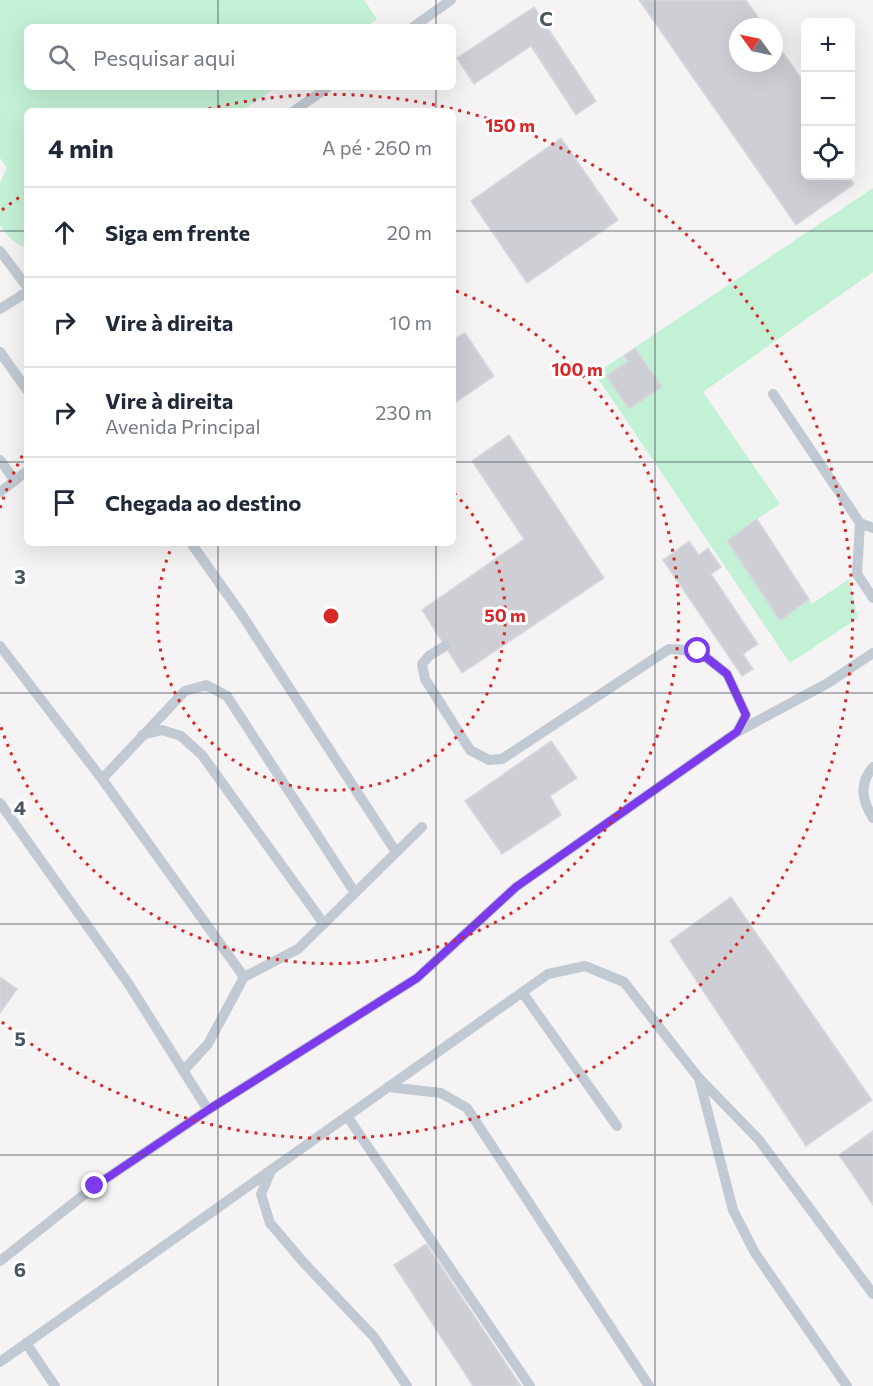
<!DOCTYPE html>
<html lang="pt">
<meta charset="utf-8">
<style>
:root{--surface:#fff;--page:#f2f2f3;--text:#1f2937;--muted:#747a83;--line:#e0e1e3}
body{margin:0;font-family:Commissioner,sans-serif;background:var(--page);color:var(--text)}
.controls{position:absolute;right:18px;top:18px;display:grid;overflow:hidden;border-radius:9px;box-shadow:0 6px 24px #0002}
.controls button{width:54px;height:54px;display:grid;place-items:center;padding:0;border:0;border-bottom:2px solid var(--line);background:var(--surface);color:var(--text);font:30px sans-serif}
.compass{position:absolute;left:729px;top:18px;width:54px;height:54px;border-radius:50%;background:var(--surface);box-shadow:0 6px 24px #0002;rotate:303deg}
.stop{position:absolute;width:18px;height:18px;margin:-14px;border:4px solid #7c3aed;border-radius:50%;background:#fff}
.stop.end{background:#7c3aed;border-color:#fff;box-shadow:0 2px 6px #0008}
.list{margin:0;padding:0;list-style:none}
h2{display:flex;justify-content:space-between;align-items:center;height:78px;margin:0;padding:0 24px;font-size:26px}
h2 small{font-size:20px;font-weight:400;color:var(--muted)}
.list li{display:grid;grid-template-columns:39px 1fr auto;gap:18px;align-items:center;box-sizing:border-box;height:90px;padding:0 24px;border-top:2px solid var(--line)}
.list b{display:block;font-size:22px;white-space:nowrap}
.list p{margin:0;font-size:20px;white-space:nowrap;color:var(--muted)}
.list em{font-size:20px;font-style:normal;color:var(--muted)}
.icon{flex:none;width:33px;height:33px;fill:none;stroke:currentColor;stroke-width:2;stroke-linecap:round;stroke-linejoin:round}
.map{position:relative;flex:none;width:873px;height:1386px;overflow:hidden}
.search{position:absolute;background:var(--surface);box-shadow:0 6px 24px #0002;left:24px;top:24px;width:432px;height:66px;display:flex;align-items:center;gap:15px;box-sizing:border-box;padding:0 21px;border-radius:9px;color:var(--muted);font-size:22px}
.panel{position:absolute;background:var(--surface);box-shadow:0 6px 24px #0002;left:24px;top:108px;width:432px;height:438px;border-radius:9px}
.map>svg:first-child{display:block}
.green{fill:#c3f1d5}
.building{fill:#cdcfd5;stroke:#d7d9de;stroke-width:1.5}
.lines{fill:none;stroke-linecap:round;stroke-linejoin:round}
.service{stroke:#c1cad2;stroke-width:10}
.route{stroke:#7c3aed;stroke-width:8}
.grid{fill:none;stroke:#4a5661;stroke-width:1.5;stroke-opacity:0.55}
.ring{fill:none;stroke:#d62828;stroke-width:3;stroke-dasharray:3 6}
.grid-label{font-size:20px;text-anchor:middle;font-weight:bold;fill:#4a5661;stroke:#fff;stroke-width:6;stroke-linejoin:round;paint-order:stroke}
.centre{fill:#d62828;stroke:#fff;stroke-width:3}
.ring-label{font-size:18px;text-anchor:middle;font-weight:bold;fill:#d62828;stroke:#fff;stroke-width:6;stroke-linejoin:round;paint-order:stroke}
</style>
<div class="map">
<svg width="873" height="1386" viewBox="0 0 873 1386">
<rect width="100%" height="100%" fill="#f5f3f3"/>
<path class="green" d="M0,0H364L377,19L366,27H27V87H277L241,111H27V249L12,240L0,226V183L7,168L0,158Z
M873,188V272L703,392L780,504L757,519L812,604L849,579L858,618L790,663L595,374Z"/>
<path class="building" d="M639,0H746L765,27H738V63H774V40L806,85V176H848L854,184L796,225Z
M534,7L596,101L576,115L531,46L474,84L457,58Z
M561,138L618,220L527,283L471,201Z
M465,333L494,376L453,404V340Z
M635,348L662,387L629,409L606,376L628,361L624,356Z
M509,435L604,578L462,673L422,610L524,539L472,461Z
M757,519L809,599L780,621L727,541Z
M689,541L699,555L708,548L721,567L711,574L758,644L743,654L753,669L742,676L663,560Z
M551,741L577,778L550,796L561,815L502,854L465,801Z
M731,897L872,1100L806,1146L670,941Z
M0,977L17,989L0,1013Z
M873,1131V1205L839,1155Z
M426,1244L521,1386H473L394,1265Z"/>
<g class="lines">
<path class="service" d="M413,27L451,0
M294,111L328,87
M0,251L27,287
M0,309L27,292
M0,352L27,390
M773,394L860,523L873,528
M0,460L15,481
M0,492L27,471
M860,523L857,574L873,598
M191,543L242,615L396,852
M0,646L102,779L244,977L208,1044L183,1071
M445,646L429,656L422,664L425,679L470,750L489,760L502,759L669,649L698,651L727,674L746,715L737,732
M142,735L162,730L181,736L202,755L324,924
M873,767C859,783 862,801 873,818
M102,779L185,691L206,685L227,696L355,893
M0,803L128,983L208,1110
M244,977L298,949L422,827
M522,992L617,1126
M699,1078L733,1210L755,1253L847,1386
M388,1087L441,1093L467,1108L649,1386
M347,1116L530,1386
M272,1169L261,1194L270,1223L304,1263L374,1337L407,1386
M0,1261L95,1186L208,1110L417,978L516,887L737,732L828,683L873,653
M26,1343L55,1386
M0,1362L548,974L585,966L624,982L698,1077L759,1140L873,1294"/>
</g>
<g class="lines">
<path class="route" d="M95,1186L208,1110L417,978L516,887L737,732L746,715L727,674L698,651"/>
</g>
<path class="grid" d="M218,0V27M436,0V27M655,0V1386M218,87V111M436,87V111M0,231H27M453,231H873M0,462H27M453,462H873M218,543V1386M436,543V1386M0,693H873M0,924H873M0,1155H873"/>
<g class="ring">
<path d="M454 493A174 174 0 1 1 173 544"/>
<path d="M0 508A348 348 0 0 1 27 447M456 291A348 348 0 1 1 0 724"/>
<path d="M2 210A522 522 0 0 1 24 194M200 111A522 522 0 1 1 2 1022"/>
</g>
<g class="grid-label">
<text x="546" y="26">C</text>
<text x="20" y="584">3</text>
<text x="20" y="815">4</text>
<text x="20" y="1046">5</text>
<text x="20" y="1277">6</text>
</g>
<circle cx="331" cy="616" r="9" class="centre"/>
<g class="ring-label">
<text x="510" y="132">150 m</text>
<text x="577" y="376">100 m</text>
<text x="505" y="622">50 m</text>
</g>
</svg>
<div class="controls">
<button>+</button>
<button>−</button>
<button><svg class="icon" aria-label="locate" viewBox="0 0 24 24"><circle cx="12" cy="12" r="6"/><path d="M12 2v4M12 18v4M2 12h4M18 12h4"/></svg></button>
</div>
<svg class="compass" viewBox="-18 -18 36 36"><path d="M0-13l5 13h-10z" fill="#e53935"/><path d="M0 13l5-13h-10z" fill="#747a83"/></svg>
<div class="stop" style="left:698px;top:651px"></div>
<div class="stop end" style="left:95px;top:1186px"></div>
<div class="search"><svg class="icon" aria-label="search" viewBox="0 0 24 24"><circle cx="10" cy="10" r="6"/><path d="M15 15l6 6"/></svg>Pesquisar aqui</div>
<section class="panel">
<h2>4 min<small>A pé · 260 m</small></h2>
<ul class="list">
<li><svg class="icon" aria-label="ahead" viewBox="0 0 24 24"><path d="M12 20V5M6 11l6-6 6 6"/></svg><div><b>Siga em frente</b></div><em>20 m</em></li>
<li><svg class="icon" aria-label="right" viewBox="0 0 24 24"><path d="M7 20v-9h11M14 6l5 5-5 5"/></svg><div><b>Vire à direita</b></div><em>10 m</em></li>
<li><svg class="icon" aria-label="right" viewBox="0 0 24 24"><path d="M7 20v-9h11M14 6l5 5-5 5"/></svg><div><b>Vire à direita</b><p>Avenida Principal</p></div><em>230 m</em></li>
<li><svg class="icon" aria-label="arrive" viewBox="0 0 24 24"><path d="M6 21V4h12l-3 4 3 4H6"/></svg><div><b>Chegada ao destino</b></div></li>
</ul>
</section>
</div>
